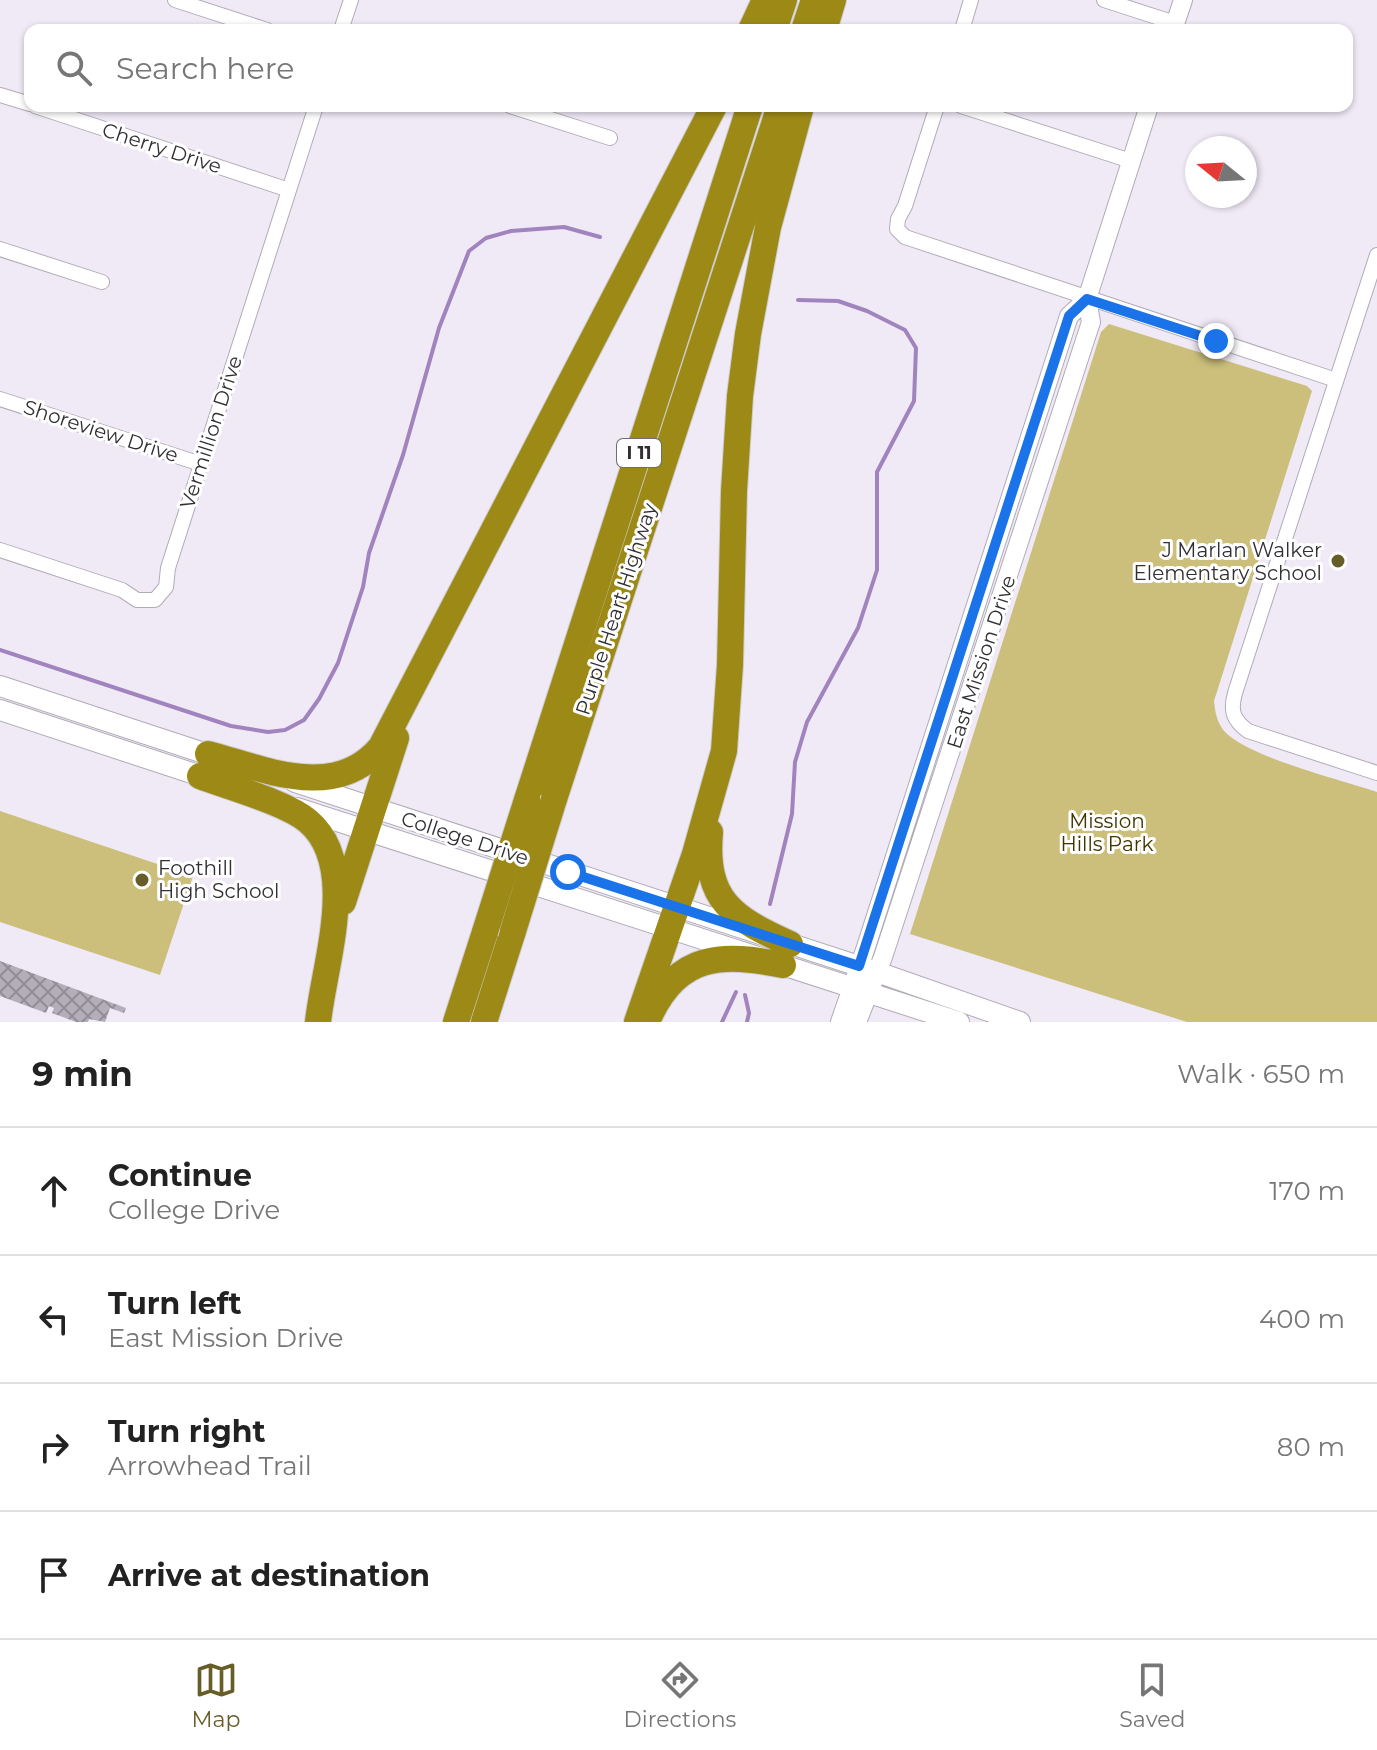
<!DOCTYPE html>
<meta charset="utf-8">
<style>
:root{--surface:#fff;--page:#f6f6f6;--text:#222;--muted:#767676;--line:#e0e0e0;--accent:#675d29}
body{margin:0;font-family:Montserrat,sans-serif;background:var(--page);color:var(--text)}
.compass{position:absolute;left:1185px;top:136px;width:72px;height:72px;border-radius:50%;background:var(--surface);box-shadow:0 2px 6px #0004;rotate:288deg}
.stop{position:absolute;width:24px;height:24px;margin:-18px;border:6px solid #1a73e8;border-radius:50%;background:#fff}
.stop.end{background:#1a73e8;border-color:#fff;box-shadow:0 2px 8px #0008}
.list{margin:0;padding:0;list-style:none}
h2{display:flex;justify-content:space-between;align-items:center;height:104px;margin:0;padding:0 32px;font-size:34px}
h2 small{font-size:26px;font-weight:400;color:var(--muted)}
.list li{display:grid;grid-template-columns:52px 1fr auto;gap:24px;align-items:center;box-sizing:border-box;height:128px;padding:0 32px;border-top:2px solid var(--line)}
.list b{display:block;font-size:30px;white-space:nowrap}
.list p{margin:0;font-size:26px;white-space:nowrap;color:var(--muted)}
.list em{font-size:26px;font-style:normal;color:var(--muted)}
.icon{flex:none;width:44px;height:44px;fill:none;stroke:currentColor;stroke-width:2;stroke-linecap:round;stroke-linejoin:round}
.map{position:relative;flex:none;width:1377px;height:1022px;overflow:hidden}
.search{position:absolute;background:var(--surface);box-shadow:0 2px 6px #0004;left:24px;right:24px;top:24px;height:88px;display:flex;align-items:center;gap:20px;box-sizing:border-box;padding:0 28px;border-radius:16px;color:var(--muted);font-size:30px}
.sheet{height:616px;background:var(--surface)}
nav{display:flex;justify-content:space-around;align-items:center;box-sizing:border-box;height:112px;border-top:2px solid var(--line);background:var(--surface);font-size:22px;color:var(--muted)}
nav a{display:grid;justify-items:center;gap:4px}
nav .on{color:var(--accent)}
.map>svg:first-child{display:block}
.green{fill:#cbbf7b}
.lines{fill:none;stroke-linecap:round;stroke-linejoin:round}
.stream{stroke:#a184be;stroke-width:4}
.building{fill:url(#building-cross-hatch)}
.minor-casing{stroke:#b1abb7;stroke-width:16}
.tertiary-casing{stroke:#b1abb7;stroke-width:20}
.secondary-casing{stroke:#b1abb7;stroke-width:22}
.motorway-casing{stroke:#cecdce;stroke-width:28}
.minor{stroke:#fff;stroke-width:14}
.tertiary{stroke:#fff;stroke-width:18}
.secondary{stroke:#fff;stroke-width:20}
.motorway{stroke:#9d8a16;stroke-width:26}
.motorway-bridge-casing{stroke:#cecdce;stroke-width:28;stroke-linecap:butt}
.motorway-bridge{stroke:#9d8a16;stroke-width:26}
.route{stroke:#1a73e8;stroke-width:10}
.poi-dot{fill:#675d29;stroke:#fff;stroke-width:3}
.labels{text-anchor:middle;stroke-width:6;stroke-linejoin:round;paint-order:stroke}
.shield{fill:#fff;stroke:#6f6d71;stroke-width:2}
.shield-label{font-size:18px;font-weight:bold;fill:#312f34}
.street-label{font-size:20px;fill:#312f34;stroke:#fff}
.poi-label{font-size:20px;fill:#312f34;stroke:#fff;text-anchor:end}
.park-label{font-size:20px;fill:#403600;stroke:#fff}
</style>
<div class="map">
<svg width="1377" height="1022" viewBox="0 0 1377 1022">
<defs>
<pattern id="building-cross-hatch" width="8" height="8" patternUnits="userSpaceOnUse" patternTransform="scale(2)"><rect width="8" height="8" fill="#b3aeba"/><path d="M0 0l8 8M0 8l8-8" fill="none" stroke="#928e98"/></pattern>
</defs>
<rect width="100%" height="100%" fill="#f0eaf7"/>
<path class="green" d="M1109,324L1307,386L1312,391L1214,701C1215,712 1217,722 1224,731C1250,758 1339,779 1377,792V1022H1187L910,934L1101,332Z
M0,811L193,876L160,975L0,922Z"/>
<g class="lines">
<path class="stream" d="M0,650L231,726L268,732L285,730L304,720L319,699L338,663L363,587L369,553L403,455L439,328L469,251L486,238L511,231L564,227L600,237
M770,904L792,814L795,762L807,722L858,628L877,570V472L914,401L916,348L905,330L867,311L838,301L798,300
M745,995L749,1013L747,1022
M722,1022L736,992"/>
</g>
<path class="building" d="M0,961L126,1008L124,1013L110,1008L105,1022L89,1019L88,1022H76L52,1013L54,1008L49,1006L46,1013L0,996Z"/>
<g class="lines">
<g class="minor-casing">
<path id="minor" d="M175,0L267,30
M1104,0L1175,23
M341,30L351,0
M962,30L971,0
M0,95L30,104
M35,106L289,190
M510,106L610,138
M937,106L905,206L898,219L897,229L905,237L1336,380
M961,106L1131,161
M0,249L102,282
M1377,255L1235,693C1230,711 1233,720 1248,731L1377,773
M0,399L201,464
M0,550L122,590L137,600H155L166,587L168,568L316,106"/>
</g>
<g class="tertiary-casing">
<path id="tertiary" d="M1173,30L1183,0
M840,1022L865,950L1069,316L1087,299
M857,1022L883,957L1091,322L1087,299L1149,106"/>
</g>
<g class="secondary-casing">
<path id="secondary" d="M0,686L219,758
M0,710L213,780
M295,782L877,972L1020,1022
M297,808L959,1022"/>
</g>
<g class="motorway-casing">
<path id="motorway" d="M751,30L765,0
M774,30L784,0
M804,30L814,0
M824,30L833,0
M208,754C265,769 335,802 381,747L714,106
M200,776C229,787 287,803 308,821C360,865 324,964 318,1022
M554,799L780,106
M527,800L750,106
M710,832C704,901 733,918 790,944
M343,902L396,738
M650,1015C679,953 723,953 783,965
M456,1022L485,932
M484,1022L513,931
M637,1022L695,854L724,751L730,665L734,491L740,396L748,334L768,227L801,106"/>
</g>
<use href="#minor" class="minor"/>
<use href="#tertiary" class="tertiary"/>
<use href="#secondary" class="secondary"/>
<use href="#motorway" class="motorway"/>
<g class="motorway-bridge-casing">
<path id="motorway-bridge" d="M513,931L554,799
M485,932L527,800"/>
</g>
<use href="#motorway-bridge" class="motorway-bridge"/>
</g>
<g class="lines">
<path class="route" d="M568,872L859,966L1069,316L1087,299L1216,341"/>
</g>
<g class="poi-dot">
<circle cx="1338" cy="561" r="8"/>
<circle cx="142" cy="880" r="8"/>
</g>
<g class="labels">
<rect class="shield" x="617" y="439" width="44" height="28" rx="6"/>
<g class="shield-label">
<text x="639" y="459">I 11</text>
</g>
<g class="street-label">
<text transform="translate(162 148) rotate(18)" y="7">Cherry Drive</text>
<text transform="translate(101 431) rotate(18)" y="7">Shoreview Drive</text>
<text transform="translate(211 432) rotate(-72)" y="7">Vermillion Drive</text>
<text transform="translate(616 609) rotate(-72)" y="7">Purple Heart Highway</text>
<text transform="translate(981 662) rotate(-72)" y="7">East Mission Drive</text>
<text transform="translate(465 838) rotate(18)" y="7">College Drive</text>
</g>
<g class="poi-label">
<text x="1322" y="557">J Marlan Walker<tspan x="1322" dy="23">Elementary School</tspan></text>
<text x="158" y="875" text-anchor="start">Foothill<tspan x="158" dy="23">High School</tspan></text>
</g>
<g class="park-label">
<text x="1107" y="828">Mission<tspan x="1107" dy="23">Hills Park</tspan></text>
</g>
</g>
</svg>
<svg class="compass" viewBox="-18 -18 36 36"><path d="M0-13l5 13h-10z" fill="#e53935"/><path d="M0 13l5-13h-10z" fill="#767676"/></svg>
<div class="stop" style="left:568px;top:872px"></div>
<div class="stop end" style="left:1216px;top:341px"></div>
<div class="search"><svg class="icon" aria-label="search" viewBox="0 0 24 24"><circle cx="10" cy="10" r="6"/><path d="M15 15l6 6"/></svg>Search here</div>
</div>
<section class="sheet">
<h2>9 min<small>Walk · 650 m</small></h2>
<ul class="list">
<li><svg class="icon" aria-label="ahead" viewBox="0 0 24 24"><path d="M12 20V5M6 11l6-6 6 6"/></svg><div><b>Continue</b><p>College Drive</p></div><em>170 m</em></li>
<li><svg class="icon" aria-label="left" viewBox="0 0 24 24"><path d="M17 20v-9H6M10 6l-5 5 5 5"/></svg><div><b>Turn left</b><p>East Mission Drive</p></div><em>400 m</em></li>
<li><svg class="icon" aria-label="right" viewBox="0 0 24 24"><path d="M7 20v-9h11M14 6l5 5-5 5"/></svg><div><b>Turn right</b><p>Arrowhead Trail</p></div><em>80 m</em></li>
<li><svg class="icon" aria-label="arrive" viewBox="0 0 24 24"><path d="M6 21V4h12l-3 4 3 4H6"/></svg><div><b>Arrive at destination</b></div></li>
</ul>
</section>
<nav>
<a class="on"><svg class="icon" aria-label="map" viewBox="0 0 24 24"><path d="M3 6l6-2 6 2 6-2v14l-6 2-6-2-6 2zM9 4v14M15 6v14"/></svg>Map</a>
<a><svg class="icon" aria-label="directions" viewBox="0 0 24 24"><path d="M12 3l9 9-9 9-9-9zM9 14v-3h6M13 9l2 2-2 2"/></svg>Directions</a>
<a><svg class="icon" aria-label="saved" viewBox="0 0 24 24"><path d="M7 4h10v16l-5-4-5 4z"/></svg>Saved</a>
</nav>
